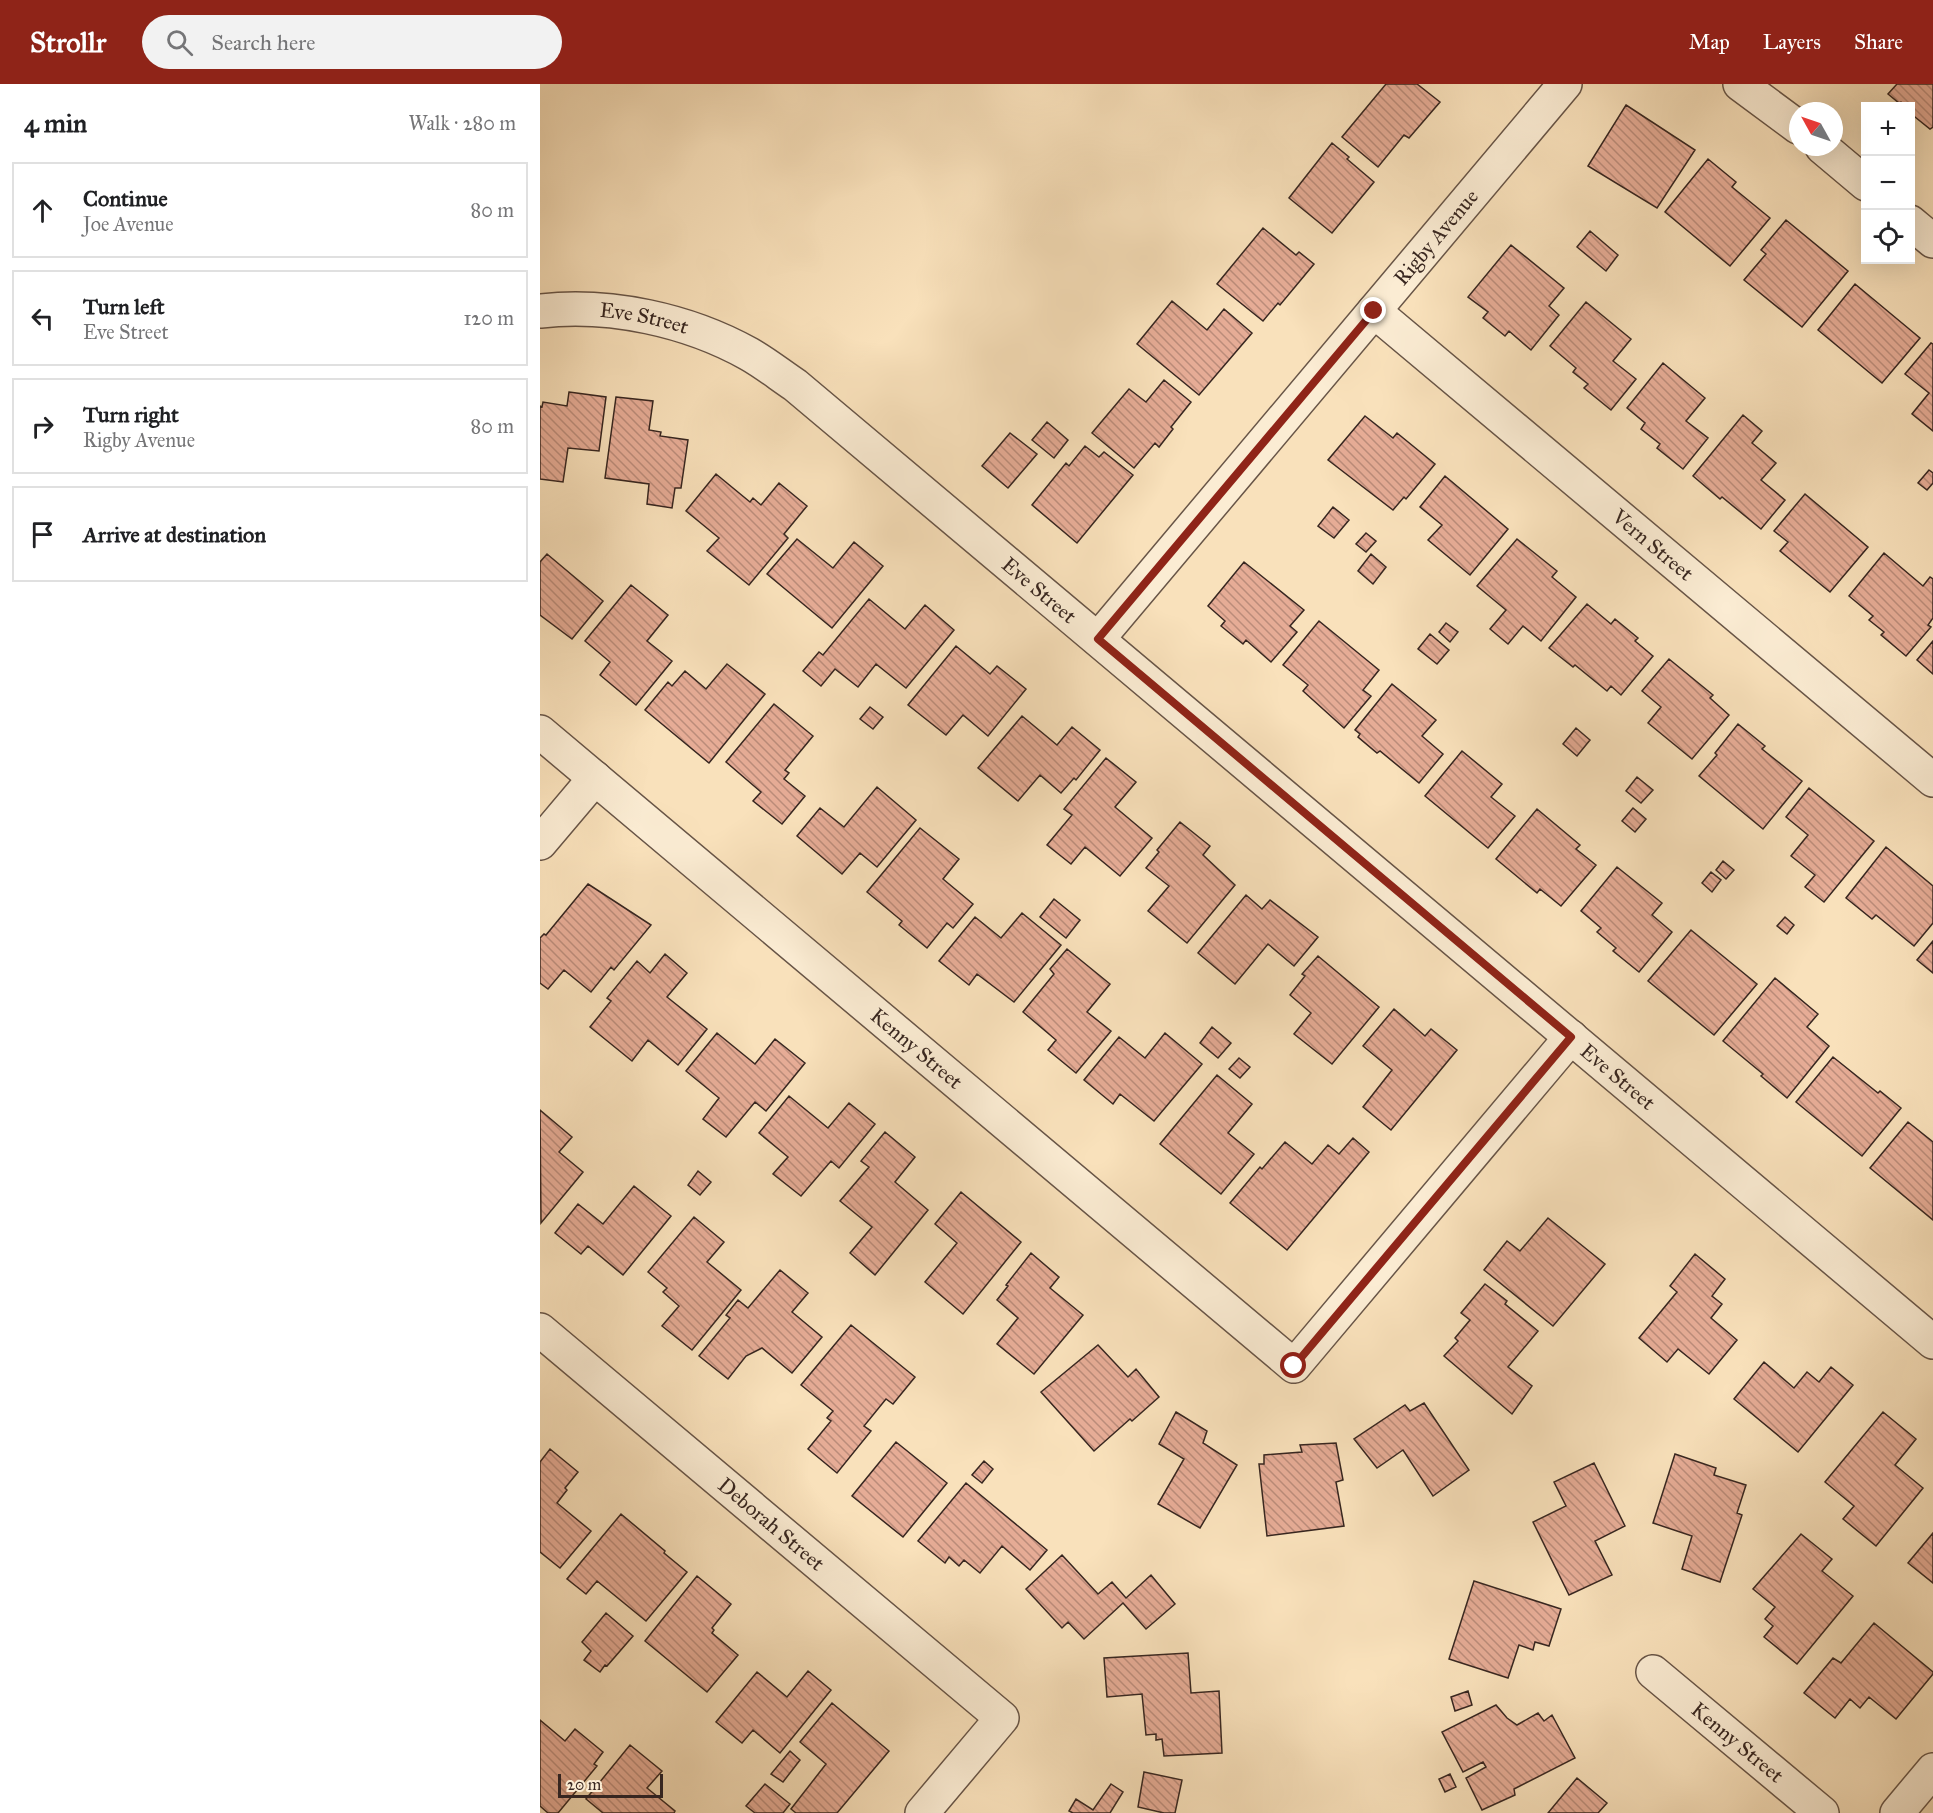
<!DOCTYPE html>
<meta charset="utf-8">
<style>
:root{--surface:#fff;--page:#f2f2f2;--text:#202124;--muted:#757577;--line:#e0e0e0;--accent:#8f2418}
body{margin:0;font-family:"IM FELL Great Primer",serif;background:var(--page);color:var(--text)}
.controls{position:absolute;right:18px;top:18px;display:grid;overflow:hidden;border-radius:0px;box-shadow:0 6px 24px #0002}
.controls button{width:54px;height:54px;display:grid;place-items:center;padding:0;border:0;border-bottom:2px solid var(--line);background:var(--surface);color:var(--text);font:30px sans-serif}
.compass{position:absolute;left:1249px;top:18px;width:54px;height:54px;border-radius:50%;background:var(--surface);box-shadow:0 6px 24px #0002;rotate:310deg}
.scale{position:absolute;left:18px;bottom:15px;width:105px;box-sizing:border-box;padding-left:6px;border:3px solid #372620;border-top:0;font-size:16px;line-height:21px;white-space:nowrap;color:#372620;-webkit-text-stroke:4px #fbecd3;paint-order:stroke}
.stop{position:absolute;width:18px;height:18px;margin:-14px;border:4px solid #8f2418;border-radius:50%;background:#fff}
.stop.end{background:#8f2418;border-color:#fff;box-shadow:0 2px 6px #0008}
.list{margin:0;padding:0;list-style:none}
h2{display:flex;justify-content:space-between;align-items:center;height:78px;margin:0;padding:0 24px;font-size:26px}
h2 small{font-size:20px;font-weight:400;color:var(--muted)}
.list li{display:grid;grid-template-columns:39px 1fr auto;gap:18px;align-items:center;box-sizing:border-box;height:96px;margin:0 12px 12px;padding:0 12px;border:2px solid var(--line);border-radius:0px}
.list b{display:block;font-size:22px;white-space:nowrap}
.list p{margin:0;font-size:20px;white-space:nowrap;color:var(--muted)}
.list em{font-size:20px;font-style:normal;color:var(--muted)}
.icon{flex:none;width:33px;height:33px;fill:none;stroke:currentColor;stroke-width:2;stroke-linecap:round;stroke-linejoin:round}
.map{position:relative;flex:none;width:1393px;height:1729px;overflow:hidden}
header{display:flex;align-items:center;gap:36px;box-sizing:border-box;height:84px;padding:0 30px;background:var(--accent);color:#fff}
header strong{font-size:28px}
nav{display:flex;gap:33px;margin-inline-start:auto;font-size:21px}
.search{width:420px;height:54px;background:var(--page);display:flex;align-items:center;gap:15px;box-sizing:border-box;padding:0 21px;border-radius:33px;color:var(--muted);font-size:22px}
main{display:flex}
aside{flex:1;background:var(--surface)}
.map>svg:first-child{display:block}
.building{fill:url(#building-back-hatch);stroke:#372620;stroke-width:1.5}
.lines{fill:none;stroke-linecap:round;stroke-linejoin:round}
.minor-casing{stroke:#685547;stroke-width:36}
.minor{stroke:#fbecd3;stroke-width:33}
.route{stroke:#8f2418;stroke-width:8}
.labels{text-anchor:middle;stroke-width:5;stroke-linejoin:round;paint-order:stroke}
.street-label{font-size:21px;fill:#372620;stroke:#fbecd3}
</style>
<header>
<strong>Strollr</strong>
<div class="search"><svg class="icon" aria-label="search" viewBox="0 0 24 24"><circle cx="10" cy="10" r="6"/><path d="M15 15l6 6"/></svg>Search here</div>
<nav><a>Map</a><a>Layers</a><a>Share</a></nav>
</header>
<main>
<aside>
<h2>4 min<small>Walk · 280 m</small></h2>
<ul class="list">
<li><svg class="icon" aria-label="ahead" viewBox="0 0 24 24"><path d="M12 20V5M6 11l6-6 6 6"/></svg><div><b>Continue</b><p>Joe Avenue</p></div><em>80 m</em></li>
<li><svg class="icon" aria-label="left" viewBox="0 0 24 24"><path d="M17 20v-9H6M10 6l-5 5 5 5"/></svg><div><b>Turn left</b><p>Eve Street</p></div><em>120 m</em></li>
<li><svg class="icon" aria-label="right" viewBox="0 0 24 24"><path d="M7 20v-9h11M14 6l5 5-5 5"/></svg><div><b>Turn right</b><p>Rigby Avenue</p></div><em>80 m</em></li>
<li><svg class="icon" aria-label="arrive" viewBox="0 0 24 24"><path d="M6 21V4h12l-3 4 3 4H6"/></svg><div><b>Arrive at destination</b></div></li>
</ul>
</aside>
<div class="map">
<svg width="1393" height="1729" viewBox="0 0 1393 1729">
<defs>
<pattern id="building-back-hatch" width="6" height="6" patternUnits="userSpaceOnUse" patternTransform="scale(1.5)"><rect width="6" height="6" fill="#e6ac96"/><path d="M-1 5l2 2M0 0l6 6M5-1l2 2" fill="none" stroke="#bb8c7a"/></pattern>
</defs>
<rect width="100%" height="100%" fill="#f9e1bb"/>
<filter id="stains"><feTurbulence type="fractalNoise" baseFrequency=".00333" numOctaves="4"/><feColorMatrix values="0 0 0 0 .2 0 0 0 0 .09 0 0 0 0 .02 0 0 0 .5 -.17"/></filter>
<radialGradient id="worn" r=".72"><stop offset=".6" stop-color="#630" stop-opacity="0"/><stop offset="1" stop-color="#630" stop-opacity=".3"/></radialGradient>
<path class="building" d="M846,0H877L900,18L869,54L864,51L838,83L802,53Z
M1357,0H1393V43L1390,45L1370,29V22H1367L1361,18L1359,19L1348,10Z
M1086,21L1155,66L1117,124L1048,82Z
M792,59L809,73L807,75L834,98L792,149L749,114Z
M1168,75L1196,98L1192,103L1230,134L1190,182L1125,128Z
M1246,136L1308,187L1262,243L1204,196L1226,170L1221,166Z
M723,144L756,171L759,168L774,180L740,221L738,219L723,237L677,200Z
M1050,147L1078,171L1066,187L1037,163Z
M971,161L1024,204L1009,222L1019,231L991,266L969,247L965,252L943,234L948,228L928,213Z
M1315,200L1380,254L1342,299L1278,246Z
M632,217L667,246L684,225L712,249L659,311L597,260Z
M1046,218L1091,255L1073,277L1096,295L1071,326L1044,304L1048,300L1033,288L1036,284L1010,262Z
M1391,259L1393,260V347L1372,330L1389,309L1365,290Z
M1123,279L1165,314L1146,337L1168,354L1143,385L1117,364L1120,360L1101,345L1105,339L1087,324Z
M624,296L651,318L631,343L633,345L619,363L615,359L594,384L552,349L589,305L606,318Z
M29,308L66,313L59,367L28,364L23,398L0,395V322L2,323L3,318L27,322Z
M76,313L113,317L109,346L121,348L120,352L148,356L141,404H135L132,424L107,420L109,400L65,394Z
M1203,331L1222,347L1212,359L1236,379L1221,396L1245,416L1221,445L1182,413L1180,415L1153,392Z
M825,332L853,354L857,349L895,380L866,415L864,413L853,426L788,376Z
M507,338L528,356L514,374L492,356Z
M470,349L497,370L468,404L442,382Z
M545,362L559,373L564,368L593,391L537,459L492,421L526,379L529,382Z
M1389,386L1393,389V399L1387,406L1378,399Z
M176,390L210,418L213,414L221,421L239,399L267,422L244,450L248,454L209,501L167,467L179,454L146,427Z
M905,392L968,445L930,491L888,456L902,441L880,423Z
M1265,410L1328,463L1290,508L1240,467L1248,458L1234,447Z
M793,423L809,436L794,454L778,442Z
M826,449L836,457L826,468L816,460Z
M257,455L293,484L314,458L343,482L292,544L227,490Z
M977,455L1017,487L1012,493L1036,513L1001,557L983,542L968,560L950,545L966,526L937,502Z
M1344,469L1383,502L1390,493L1393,495V534L1388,541L1391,543L1366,572L1341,551L1344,548L1329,536L1333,532L1309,512Z
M7,470L63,517L32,555L0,531V478Z
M831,470L846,483L833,500L818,487Z
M704,478L764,526L750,542L757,548L731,578L706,556L703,560L681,542L685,537L668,522Z
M91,501L128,531L107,557L132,577L96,621L60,591L70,578L45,557Z
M329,515L365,545L385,521L414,546L366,604L336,580L318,603L295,585L281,602L263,587L279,568L283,571Z
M1047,520L1071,540L1075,535L1098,554L1095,557L1113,572L1081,611L1071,602L1067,607L1035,581L1033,583L1009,564Z
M779,537L839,586L823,606L831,612L804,644L763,607L768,601L743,581Z
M906,539L918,548L910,558L899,548Z
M890,550L909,566L897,580L878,565Z
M1393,557V590L1377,576Z
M416,562L450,590L457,582L486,605L448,652L423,631L406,651L368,621Z
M1129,575L1173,611L1170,614L1189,631L1152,675L1108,639L1121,623L1102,607Z
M187,580L225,610L169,679L105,626L128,598L132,602L145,587L166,605Z
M852,600L896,636L882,652L903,670L879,699L840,667L837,669L818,653L820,650L815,646Z
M234,620L273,652L245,686L249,689L244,695L265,712L242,740L213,717L221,708L186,678Z
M330,623L343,633L333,645L320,635Z
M482,632L517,661L532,643L560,666L536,696L534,694L521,709L500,691L478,717L438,684Z
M1198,640L1225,662L1222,665L1262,697L1223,745L1159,692L1177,671L1175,669Z
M1036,644L1050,656L1037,672L1023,660Z
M922,667L962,700L951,713L975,732L948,764L885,712Z
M566,674L596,698L575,723L612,754L580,792L545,763L531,780L507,761L532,731L524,725Z
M1097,693L1113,706L1101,719L1086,707Z
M337,703L376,736L337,783L320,769L302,790L257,752L280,724L304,743Z
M1269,704L1334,757L1284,818L1265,803L1275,791L1251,772L1268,751L1246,733Z
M1093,724L1106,735L1095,748L1082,737Z
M997,725L1040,761L1036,765L1056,781L1021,822L1000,805L997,809L956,775Z
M640,738L670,762L663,771L695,801L647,859L608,827L629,802L606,784L619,768L617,766Z
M380,744L419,775L403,795L433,820L413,844L407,839L387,864L359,841L362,837L327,808Z
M1346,763L1393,802V839L1374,862L1336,831L1332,835L1306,814Z
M1183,777L1194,786L1186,795L1176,786Z
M1077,783L1122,819L1112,831L1132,848L1099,888L1073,867L1076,864L1057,848L1061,844L1041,827Z
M1171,788L1181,796L1172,808L1162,799Z
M48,800L111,841L74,886L71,883L51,908L24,886L8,905L0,899V854L4,850L6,851Z
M706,811L722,825L730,816L778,853L754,882L728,860L695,900L658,869Z
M514,815L540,836L526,854L500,833Z
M482,829L521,861L474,918L437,890L429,901L399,877L435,833L461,854Z
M1245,833L1254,841L1247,850L1237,842Z
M1151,846L1217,900L1174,951L1108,897Z
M1393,857V889L1377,876Z
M527,865L570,900L547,928L571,947L536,989L508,966L516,956L483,928L514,890L510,885Z
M125,870L147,889L127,913L167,945L138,981L108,956L92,977L50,943L71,917L67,914L97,877L110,889Z
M778,872L839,923L792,980L754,950L771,929L750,911L765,892L762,890Z
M1235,894L1278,930L1267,943L1289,962L1247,1014L1221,992L1223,990L1183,957Z
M854,925L885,952L891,945L917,966L851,1046L823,1023L852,986L823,962Z
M672,943L691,959L678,974L660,959Z
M177,949L215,980L235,955L265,979L226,1027L215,1018L186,1053L163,1035L179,1014L146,987Z
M625,949L662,980L614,1037L580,1010L573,1020L544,996L579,953L605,974Z
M1293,973L1338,1009L1340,1007L1361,1024L1322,1072L1256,1018Z
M699,974L710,983L700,994L689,985Z
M677,991L712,1020L688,1049L714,1070L681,1110L620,1060Z
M249,1012L288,1044L309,1019L335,1040L299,1084L291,1077L261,1112L233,1090L248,1073L219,1049Z
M0,1026L32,1053L19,1068L43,1088L1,1139Z
M1368,1038L1393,1058V1136L1330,1084Z
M345,1048L375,1073L355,1098L388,1126L335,1191L310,1169L332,1143L300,1117L329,1083L321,1077Z
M813,1054L829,1068L747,1166L690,1119L720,1083L722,1085L745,1058L772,1080L788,1061L799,1070Z
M158,1087L171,1098L160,1111L148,1101Z
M94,1102L131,1132L83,1191L48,1162L41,1170L15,1149L38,1120L63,1140Z
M421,1108L481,1158L423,1230L385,1198L417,1159L395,1140Z
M154,1133L184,1158L167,1178L201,1206L152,1266L122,1242L139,1222L123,1208L127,1204L108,1188Z
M1008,1134L1065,1180L1013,1242L944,1186L967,1157L980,1167Z
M491,1169L519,1193L510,1204L543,1231L494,1290L457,1260L478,1234L457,1216L468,1202L466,1201Z
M1155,1170L1185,1195L1172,1212L1182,1220L1171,1234L1197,1256L1169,1290L1138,1265L1127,1278L1099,1254L1137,1208L1130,1202Z
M240,1186L268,1209L252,1228L282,1253L252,1289L222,1264L206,1272L188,1295L159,1272L190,1234L186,1231L198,1216L208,1224Z
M945,1200L967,1217L965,1220L998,1247L968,1283L992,1302L972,1330L904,1272L918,1257L915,1254L930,1236L921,1229Z
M311,1241L375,1293L353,1320L346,1315L324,1342L331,1347L297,1389L268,1365L291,1337L287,1334L293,1327L261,1301Z
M558,1261L588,1293L596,1285L619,1313L592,1337L590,1335L554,1367L501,1308Z
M1224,1278L1254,1304L1267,1288L1279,1298L1291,1283L1313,1301L1258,1368L1194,1315Z
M884,1319L929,1386L893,1412L863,1366L837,1384L814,1355L865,1321L870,1327Z
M636,1328L667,1347L663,1359L697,1381L660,1444L618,1420L644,1375L619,1360Z
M1343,1328L1376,1355L1355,1381L1383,1404L1336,1462L1303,1435L1314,1422L1285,1398Z
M356,1358L407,1399L363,1453L312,1412Z
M796,1359L803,1396L796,1398L804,1442L727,1452L719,1380H724V1371L762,1368L760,1361Z
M10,1365L38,1388L25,1404L27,1406L17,1419L51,1447L20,1484L0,1468V1378Z
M1135,1370L1176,1384L1174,1391L1206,1401L1197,1429L1202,1431L1180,1498L1142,1485L1152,1452L1113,1439Z
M444,1377L453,1385L442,1399L432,1391Z
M1054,1379L1085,1442L1055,1457L1072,1491L1029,1511L993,1438L1026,1422L1014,1398Z
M426,1399L507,1466L490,1486L462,1462L440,1489L424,1476L419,1482L409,1473L405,1479L378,1457Z
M81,1430L125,1467L124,1469L147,1488L106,1537L57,1497L46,1510L27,1495Z
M1393,1449V1499L1368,1479Z
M1261,1450L1292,1475L1282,1487L1313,1512L1257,1580L1224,1553L1233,1542L1225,1535L1235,1523L1213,1505Z
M522,1471L558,1510L572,1498L586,1514L611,1491L635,1520L606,1545L583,1519L544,1555L528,1538L522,1544L486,1505Z
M157,1492L191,1520L172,1544L174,1546L172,1549L198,1571L167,1608L105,1557Z
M934,1497L1021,1525L1009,1562L995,1558L993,1566L979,1561L968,1594L909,1575Z
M66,1529L93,1552L67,1582L65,1581L60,1588L44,1576L51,1567L42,1558Z
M1334,1539L1393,1588V1590L1356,1635L1329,1613L1320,1624L1310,1615L1295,1634L1264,1609L1293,1574L1301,1579Z
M648,1569L651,1609L679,1607L682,1669L624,1672L622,1655L616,1656V1650L606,1651L602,1610L567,1613L564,1574Z
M268,1587L291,1606L240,1669L213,1646L202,1659L176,1638L217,1588L247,1613Z
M928,1607L932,1621L915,1627L911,1613Z
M292,1619L349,1667L297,1729H256L251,1725L286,1680L260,1658Z
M956,1621L967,1634L977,1641L998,1629L1004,1637L1012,1631L1035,1674L974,1705L975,1711L942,1726L926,1694L946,1683L943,1678L923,1688L902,1648Z
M0,1636L25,1657L35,1645L63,1668L54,1680L57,1682L18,1729H8L0,1722Z
M90,1661L122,1687L107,1704L135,1727L134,1729H63L46,1715Z
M250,1667L260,1676L243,1698L231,1690Z
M604,1688L642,1696L635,1729H624L598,1723Z
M910,1690L916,1703L905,1708L899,1695Z
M1037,1694L1067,1719L1058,1729H1008Z
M225,1700L250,1720L243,1729H215L206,1722Z
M571,1700L583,1708L570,1729H533L529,1727L536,1715L553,1726Z"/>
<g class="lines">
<g class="minor-casing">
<g id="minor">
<path d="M1200,0L1258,43"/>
<path d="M1282,63L1326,100"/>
<path d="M1370,138L1393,157"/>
<path id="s1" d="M0,227C70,219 148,236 209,270C225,279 240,291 255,301L1393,1258"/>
<path id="s2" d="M834,227L1393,696"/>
<path id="s3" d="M558,555L1025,0"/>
<path id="s4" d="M0,648L754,1282L1031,953"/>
<path d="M0,759L55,694"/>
<path id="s5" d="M0,1246L462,1634L382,1729"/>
<path id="s6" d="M1113,1588L1282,1729"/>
<path d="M1357,1729L1393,1686"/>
</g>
</g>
<use href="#minor" class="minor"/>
</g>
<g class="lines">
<path class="route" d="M754,1282L1031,953L558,555L834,227"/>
</g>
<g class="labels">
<g class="street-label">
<text dy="7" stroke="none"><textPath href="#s3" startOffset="525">Rigby Avenue</textPath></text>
<text dy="7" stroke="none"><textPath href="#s1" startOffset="105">Eve Street</textPath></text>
<text dy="7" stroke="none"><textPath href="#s2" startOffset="364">Vern Street</textPath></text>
<text dy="7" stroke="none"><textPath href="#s1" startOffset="591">Eve Street</textPath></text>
<text dy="7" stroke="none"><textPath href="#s4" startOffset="492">Kenny Street</textPath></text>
<text dy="7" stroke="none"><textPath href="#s1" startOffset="1347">Eve Street</textPath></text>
<text dy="7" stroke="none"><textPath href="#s5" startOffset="302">Deborah Street</textPath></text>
<text dy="7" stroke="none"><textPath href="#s6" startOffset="110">Kenny Street</textPath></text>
</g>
</g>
<rect width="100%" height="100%" filter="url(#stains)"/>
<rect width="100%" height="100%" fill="url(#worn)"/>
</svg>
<div class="controls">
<button>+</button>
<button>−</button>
<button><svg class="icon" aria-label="locate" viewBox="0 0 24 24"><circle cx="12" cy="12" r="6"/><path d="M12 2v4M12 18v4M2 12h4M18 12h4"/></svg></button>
</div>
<svg class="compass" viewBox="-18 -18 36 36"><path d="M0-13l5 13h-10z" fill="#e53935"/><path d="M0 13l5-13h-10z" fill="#757577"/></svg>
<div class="scale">20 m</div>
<div class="stop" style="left:754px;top:1282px"></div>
<div class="stop end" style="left:834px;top:227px"></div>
</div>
</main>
